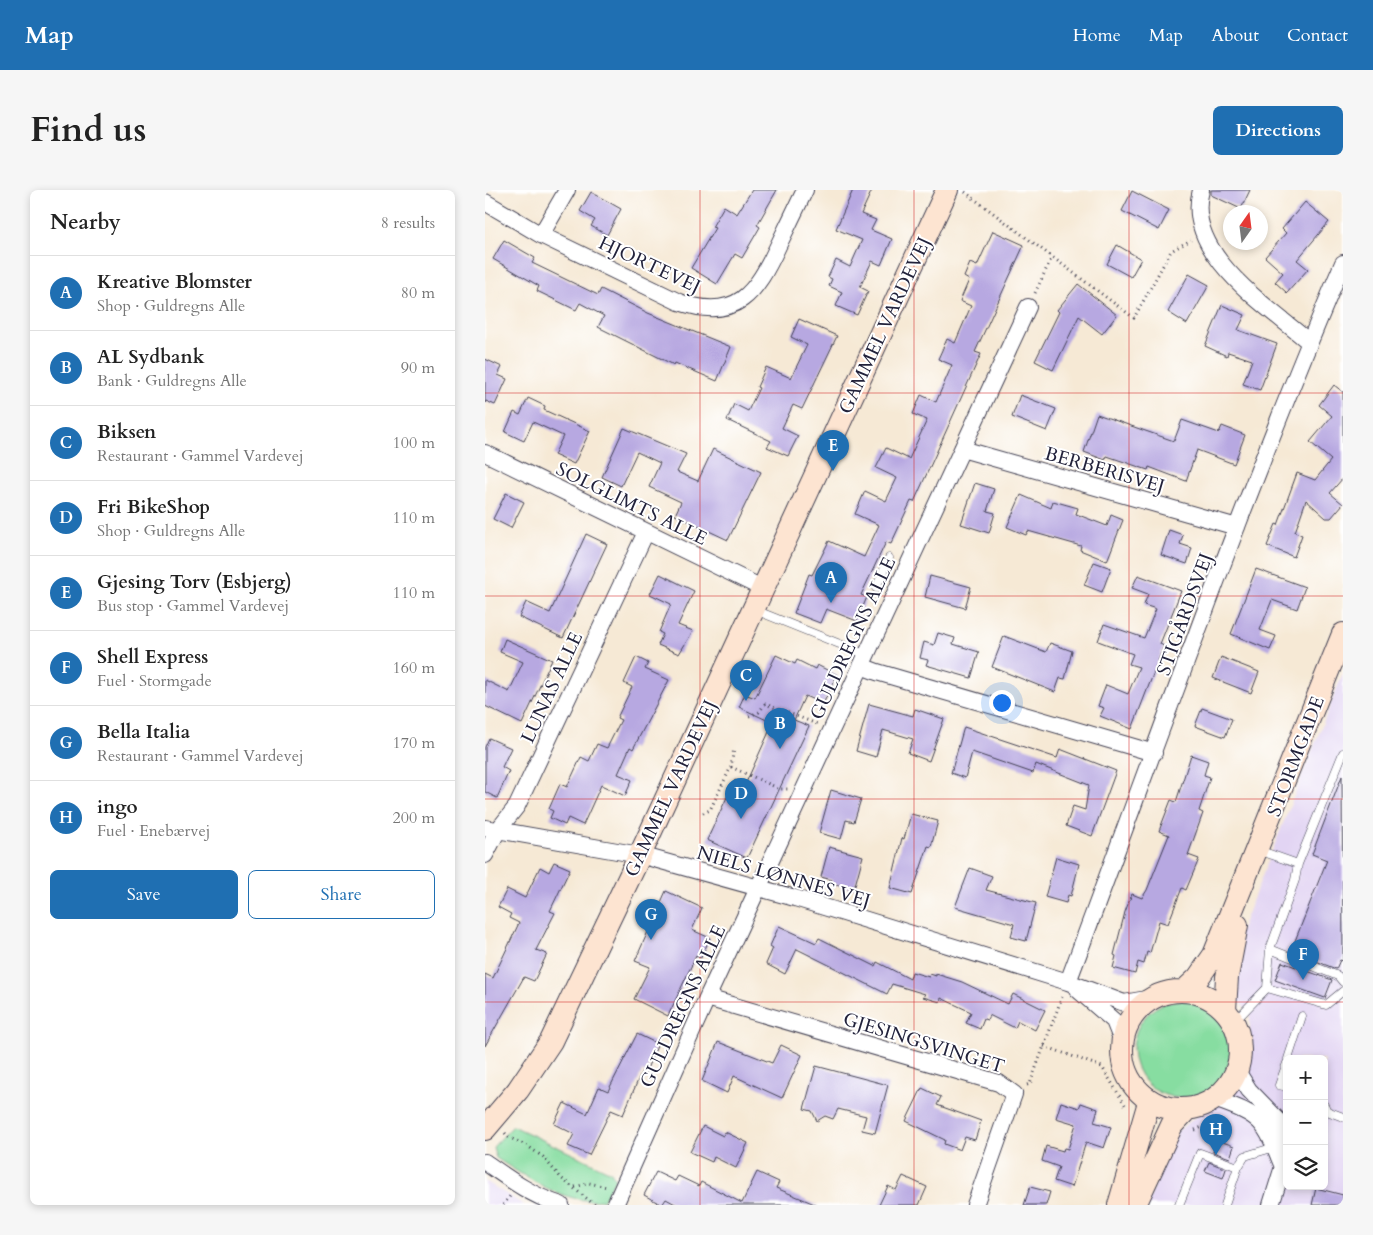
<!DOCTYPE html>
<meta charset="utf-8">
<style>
:root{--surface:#fff;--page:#f6f6f6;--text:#222;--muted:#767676;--line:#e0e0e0;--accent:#1f6fb2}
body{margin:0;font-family:Cardo,serif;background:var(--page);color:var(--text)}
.controls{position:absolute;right:15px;bottom:15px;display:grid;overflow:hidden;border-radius:8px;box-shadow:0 2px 8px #0003}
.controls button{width:45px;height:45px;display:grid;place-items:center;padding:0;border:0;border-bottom:1px solid var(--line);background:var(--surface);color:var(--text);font:25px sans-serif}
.compass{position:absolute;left:738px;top:15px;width:45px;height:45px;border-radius:50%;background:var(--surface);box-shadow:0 2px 8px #0003;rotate:14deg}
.you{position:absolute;left:516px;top:512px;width:18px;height:18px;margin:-12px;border:4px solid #fff;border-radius:50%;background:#1a73e8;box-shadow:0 0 0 8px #1a73e833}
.badge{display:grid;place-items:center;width:32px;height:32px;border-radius:50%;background:var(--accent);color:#fff;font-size:16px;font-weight:700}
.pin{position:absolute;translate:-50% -41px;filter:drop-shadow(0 1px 2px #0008)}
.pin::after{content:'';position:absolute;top:26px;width:18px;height:15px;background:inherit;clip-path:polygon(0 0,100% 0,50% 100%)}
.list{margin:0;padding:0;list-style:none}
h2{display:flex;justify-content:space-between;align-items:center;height:65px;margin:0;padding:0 20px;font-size:21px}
h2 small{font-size:16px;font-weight:400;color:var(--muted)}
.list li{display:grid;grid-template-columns:32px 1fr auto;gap:15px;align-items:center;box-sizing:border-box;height:75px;padding:0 20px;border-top:1px solid var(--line)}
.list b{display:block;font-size:19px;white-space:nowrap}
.list p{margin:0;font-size:16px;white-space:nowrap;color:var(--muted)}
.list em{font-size:16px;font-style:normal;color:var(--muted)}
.actions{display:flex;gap:10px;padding:15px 20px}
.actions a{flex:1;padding:11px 0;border:1px solid var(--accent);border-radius:8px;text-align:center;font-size:18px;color:var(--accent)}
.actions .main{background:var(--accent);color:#fff}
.icon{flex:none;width:28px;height:28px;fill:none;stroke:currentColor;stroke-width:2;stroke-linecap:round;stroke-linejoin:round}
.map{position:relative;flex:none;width:858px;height:1015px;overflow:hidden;border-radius:8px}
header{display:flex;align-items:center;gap:30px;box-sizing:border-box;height:70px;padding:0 25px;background:var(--accent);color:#fff}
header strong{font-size:24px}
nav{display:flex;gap:28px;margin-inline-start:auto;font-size:18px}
.intro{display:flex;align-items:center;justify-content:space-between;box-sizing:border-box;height:120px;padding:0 30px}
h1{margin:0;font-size:35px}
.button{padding:12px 22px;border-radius:8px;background:var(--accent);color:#fff;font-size:18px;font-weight:700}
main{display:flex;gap:30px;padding:0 30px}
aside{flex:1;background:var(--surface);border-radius:8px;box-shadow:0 2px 8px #0003}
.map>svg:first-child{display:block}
.built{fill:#e2d4f3;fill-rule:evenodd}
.green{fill:#87dda1;stroke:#54806e}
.building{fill:#b7a8e1}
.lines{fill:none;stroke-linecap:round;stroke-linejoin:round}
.lane-casing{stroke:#424052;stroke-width:9}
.street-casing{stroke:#424052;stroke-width:18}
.secondary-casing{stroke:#424052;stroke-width:24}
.path{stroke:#424052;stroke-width:3;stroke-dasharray:1 4;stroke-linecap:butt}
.lane{stroke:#fff;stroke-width:8}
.street{stroke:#fff;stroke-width:16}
.secondary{stroke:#fde4d1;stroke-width:22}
.grid{fill:none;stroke:#d62828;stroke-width:1;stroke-opacity:0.55}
.labels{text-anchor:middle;stroke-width:4;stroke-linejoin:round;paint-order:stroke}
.street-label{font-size:19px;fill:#22223b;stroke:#fff}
</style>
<header>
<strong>Map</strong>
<nav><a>Home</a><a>Map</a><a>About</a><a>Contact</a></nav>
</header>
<div class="intro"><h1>Find us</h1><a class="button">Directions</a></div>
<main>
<aside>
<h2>Nearby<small>8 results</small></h2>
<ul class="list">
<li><span class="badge">A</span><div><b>Kreative Blomster</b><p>Shop · Guldregns Alle</p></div><em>80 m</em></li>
<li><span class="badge">B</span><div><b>AL Sydbank</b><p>Bank · Guldregns Alle</p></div><em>90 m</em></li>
<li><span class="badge">C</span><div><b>Biksen</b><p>Restaurant · Gammel Vardevej</p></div><em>100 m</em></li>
<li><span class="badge">D</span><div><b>Fri BikeShop</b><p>Shop · Guldregns Alle</p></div><em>110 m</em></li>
<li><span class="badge">E</span><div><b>Gjesing Torv (Esbjerg)</b><p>Bus stop · Gammel Vardevej</p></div><em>110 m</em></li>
<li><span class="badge">F</span><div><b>Shell Express</b><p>Fuel · Stormgade</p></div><em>160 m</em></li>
<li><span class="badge">G</span><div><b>Bella Italia</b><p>Restaurant · Gammel Vardevej</p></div><em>170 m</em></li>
<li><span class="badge">H</span><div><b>ingo</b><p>Fuel · Enebærvej</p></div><em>200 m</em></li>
</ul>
<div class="actions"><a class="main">Save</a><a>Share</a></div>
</aside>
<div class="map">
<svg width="858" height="1015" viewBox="0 0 858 1015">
<rect width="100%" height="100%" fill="#fff"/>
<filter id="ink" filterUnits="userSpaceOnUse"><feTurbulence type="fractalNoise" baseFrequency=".02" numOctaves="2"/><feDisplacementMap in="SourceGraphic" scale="10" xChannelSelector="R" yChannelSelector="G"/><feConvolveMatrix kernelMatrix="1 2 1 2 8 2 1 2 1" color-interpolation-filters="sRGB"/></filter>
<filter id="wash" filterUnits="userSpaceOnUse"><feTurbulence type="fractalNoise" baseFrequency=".0096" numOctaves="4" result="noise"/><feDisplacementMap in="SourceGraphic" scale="20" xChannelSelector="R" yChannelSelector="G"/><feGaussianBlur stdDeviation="1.12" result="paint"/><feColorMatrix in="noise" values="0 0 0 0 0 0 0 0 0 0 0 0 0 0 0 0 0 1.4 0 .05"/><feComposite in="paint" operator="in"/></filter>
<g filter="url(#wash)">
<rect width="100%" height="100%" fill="#f6e9d5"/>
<path class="built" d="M858,483V1015H662L692,941L729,914L764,880L765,823L735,792ZM802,869H839V996H802Z
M0,991L39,1015H0Z"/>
<path class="green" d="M648 859a49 49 0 1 1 98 0a49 49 0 1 1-98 0Z
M28,936L126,982L130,989L118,1010C80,1015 41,987 11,968L8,957Z"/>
<g id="blocks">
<path class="building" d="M267,0H292L272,35L275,37L257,68L250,64L232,94L206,78L230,38L227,37L239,16L252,24Z
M368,0H387L376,24L391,30L386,40L407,49L396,75L387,71L375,97L383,101L372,125L351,116L357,102L344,96L347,89L343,87L351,70L365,77L377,50L351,39Z
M726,0H765L756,19L726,5Z
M647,1L684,20L674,40L637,21Z
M106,2L136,19L122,45L106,36L110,30L95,21Z
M820,12L844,32L812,70L823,79L802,103L790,92L798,83L780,67L801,43L797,39Z
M508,41L539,55L490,162L496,164L429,312L426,311L406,354L401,352L376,405L382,407L372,431L341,419L335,433L309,423L324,384L327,385L344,351L379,367L394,335L370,324L380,301L401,311L412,288L391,278L401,258L424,269L442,230L428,224L436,205L451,212L467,175L453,169L462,149L470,153L486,116L475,111L484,90L479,87L485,73L492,76Z
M19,50L50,68L47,73L113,105L116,99L163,123L246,157L232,191L190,173L189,175L113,137L119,126L95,113L91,120L52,101L54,96L8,69Z
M632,55L656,69L646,87L622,74Z
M704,84L724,95L702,134L683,122Z
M593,94L632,125L617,144L594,126L568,180L550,171L574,122L572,120Z
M737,115L760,125L753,140L792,154L775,200L758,194L767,170L743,162L742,166L720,156Z
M314,129L352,146L317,219L308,215L297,238L313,246L303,266L282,257L286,251L242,230L249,214L263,221L274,198L272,197L281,177L306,188L322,155L306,147Z
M0,169L17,177L13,185L22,189L10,215L1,211L0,213Z
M849,195L858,202V288L845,303L858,314L846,328H841L821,310L810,342L817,345L809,367L782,356L791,334L793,335L812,283L830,290L846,270L825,252L847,226L834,215Z
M535,205L571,219L562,241L527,227Z
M43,208L60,216L59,220L105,241L89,274L69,265L78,246L48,232L39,251L20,242L29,222L35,225Z
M612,224L689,251L697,230L734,243L737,236L760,245L749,274L712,260L701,291L664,277L663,280L622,266L620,270L599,262Z
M139,238L201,264L192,282L213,291L228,259L276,282L243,350L190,325L196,312L164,297L175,273L152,262L136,296L117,287Z
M490,293L509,299L502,321L510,323L504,343L476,334Z
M21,303L39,312L26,338L8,329Z
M536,305L566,318L568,311L593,318L591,324L622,336L626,325L638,330L622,371L595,360L596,356L543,341L541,345L522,337Z
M684,340L698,345L695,354L707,358L702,374L676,365Z
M101,344L122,354L78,448L34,427L41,412L65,423Z
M609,372L626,378L617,402L599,395Z
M771,379L820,397L812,419L787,410L775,440L791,446L785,460L746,444Z
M175,384L209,401L193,435L208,441L194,464L173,455L178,444L174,442L186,414L165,404Z
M653,385L696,401L675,454L679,456L647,539L615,526L619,518L613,516L621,495L643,504L654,477L644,474L648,464L613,451L619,434L659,448L671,419L659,415L663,404L647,398Z
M445,386L486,397L480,418L440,407Z
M453,443L470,448L468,454L494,462L486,488L441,475L443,470L435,468L439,452L449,455Z
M519,446L561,462L565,453L587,461L580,489L575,488L570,502L507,477Z
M20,449L67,470L37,534L0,516V490L24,502L38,472L15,462Z
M291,465L310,474L312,470L330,479L332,475L352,485L338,514L320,506L309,530L324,536L262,668L222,650L250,590L260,595L288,533L254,517L260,504L270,508Z
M151,467L163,473L160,479L184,490L148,559L145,557L133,584L147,590L140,606L116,595L98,635L83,628L80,635L65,628L68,621L64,619L75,594L82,597L96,567L104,571L112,554L122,558L136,530L132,528L147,497L139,493Z
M736,467L774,482L766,503L728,488Z
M384,514L428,526L430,519L459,529L444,571L423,563L428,549L398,540L391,567L371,561Z
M717,518L747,529L740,547L710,536Z
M479,537L572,568L575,559L631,581L607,646L581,636L588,616L600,620L604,595L551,574L548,583L487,562L480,588L466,583Z
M4,548L26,558L17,577L24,581L12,608L0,602V557Z
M706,565L723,571L719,585L725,587L714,621L718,623L703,665L714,669L701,700L697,698L683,734L674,731L665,763L662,762L659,774L653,772L650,784L628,778L631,766L629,765L640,722L647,704L657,708L662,700L684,645L674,641L686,610L691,612Z
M857,586L858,771L855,770L851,779L806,761L842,670L827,664Z
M346,600L376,609L369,632L361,630L356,649L334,643Z
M426,624L453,631L446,657L443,656L427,704L405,698L417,648L419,649Z
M344,657L378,666L369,699L346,693L347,690L336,687Z
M571,667L594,674L586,706L583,705L581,713L560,707Z
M69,672L85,679L65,721L70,723L51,760L62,764L49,791L39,787L0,856V784L8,788L34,733L24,728L26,724L13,717L22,699L40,708L55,677L64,682Z
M485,678L507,686L501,700L551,713L541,751L526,747L529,734L470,717Z
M181,701L217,718L207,740L225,748L216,768L211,766L183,826L149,809L165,777L150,771Z
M294,736L331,753L334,748L390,776L392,772L425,789L427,782L444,787L445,784L451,786V784L477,792L523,814L528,804L560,820L550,840L533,831L530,838L504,825L502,830L499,829L495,839L481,833L486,822L456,808L455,812L438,807L440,804L407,794L402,804L312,759L300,784L281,774L288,758L285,756Z
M797,772L847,790L840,808L790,790Z
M152,844L173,854L160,883L157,881L138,925L126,920L104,965L83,956L89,944L69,934L79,913L102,924L114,897L123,901Z
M233,852L287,873L296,855L317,865L297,908L249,886L242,903L217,891Z
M331,876L403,895L390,943L377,940L381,926L353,919L348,929L340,926L332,931L327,921L319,919Z
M437,898L456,907L452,915L496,931L490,950L480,947L475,960L459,954L460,950L421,931Z
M576,912L594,918L596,913L613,919L609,932L626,937L619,958L601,952L587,997L569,991L574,977L557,971L561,956L578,961L579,958L583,959L591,934L571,928Z
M218,936L238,946L240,942L263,953L251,978L229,967L227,972L205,962Z
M732,950L749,956L745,968L728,962Z
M724,972L741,979L738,988L720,981Z
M171,982L190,991L193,986L214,996L216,992L257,1013L272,982L294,992L291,998L332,1015H192L181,1009L177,1015L159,1005Z
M418,986L442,997L434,1015H394L403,996L411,1000Z
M545,997L565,1002L561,1015H539Z
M831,998L858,1005V1015H827Z"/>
</g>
</g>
<g filter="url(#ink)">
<use href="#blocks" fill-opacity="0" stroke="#424052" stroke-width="1"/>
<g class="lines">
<g class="lane-casing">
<path id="lane" d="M391,398L404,368
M270,420L382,465
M773,660L813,674
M785,759L810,690L813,674L858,563
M782,798L785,759L853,786L858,792
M749,832L782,798L841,815L858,801
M803,869L817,826
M802,873L794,895L802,897
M839,915L842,921L858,927
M753,977L760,966L790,957
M694,1015L715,963L753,977L740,1015"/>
</g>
<g class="street-casing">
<path id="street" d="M716,0C698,64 783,116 824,152
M0,12L56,45L194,112C252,132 271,103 293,56C302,37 311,19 320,0
M56,45L82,0
M477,259L752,337
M0,263L277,398
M376,476L392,482L669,563
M0,638L155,665L310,708L583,792L639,813L667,808
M0,665L13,640L32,616L161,342
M583,792C673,552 757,309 858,73
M592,799L629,831L637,851
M222,808L514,893L529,904L490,1015
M752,881L764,900L795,932L802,953
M729,909C778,926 779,930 798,977
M0,972C24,989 47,1006 76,1015
M130,1015L222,808L543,117
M786,1015L801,967"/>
</g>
<g class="secondary-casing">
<path id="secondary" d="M637 860a59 59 0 1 1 118 0a59 59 0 1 1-118 0Z
M699,801L713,788L729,765L858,444
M740,820L742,787L752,735
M0,939L33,900L66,851L155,665L462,0
M634,1015L664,912
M650,1015L687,935L702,919"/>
</g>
<path class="path" d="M480,2L649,128L686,61L706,50
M550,103L567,67
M264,526L274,522L280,514L332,534
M246,577L295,599H303
M218,623L225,620L246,577L249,558
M559,856L617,877L642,918
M542,895L545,894L577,807
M710,940L737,929
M20,943L23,947L41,955L58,967L76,988L110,1015
M90,997L104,993L122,997
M18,1015L25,1006"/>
<use href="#lane" class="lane"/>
<use href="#street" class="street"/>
<use href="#secondary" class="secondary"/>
</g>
</g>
<path class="grid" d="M215,0V1015M429,0V1015M644,0V1015M0,203H858M0,406H858M0,609H858M0,812H858"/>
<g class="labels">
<g class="street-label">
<text transform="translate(165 74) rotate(25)" y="7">HJORTEVEJ</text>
<text transform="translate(399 135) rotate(-65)" y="7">GAMMEL VARDEVEJ</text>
<text transform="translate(620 279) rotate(16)" y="7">BERBERISVEJ</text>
<text transform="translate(147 313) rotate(26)" y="7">SOLGLIMTS ALLE</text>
<text transform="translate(699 424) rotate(-70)" y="7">STIGÅRDSVEJ</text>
<text transform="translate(367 448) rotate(-65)" y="7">GULDREGNS ALLE</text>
<text transform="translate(66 497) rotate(-65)" y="7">LUNAS ALLE</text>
<text transform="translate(810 566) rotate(-69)" y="7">STORMGADE</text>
<text transform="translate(185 598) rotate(-65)" y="7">GAMMEL VARDEVEJ</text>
<text transform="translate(299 686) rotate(16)" y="7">NIELS LØNNES VEJ</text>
<text transform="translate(197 816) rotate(-65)" y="7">GULDREGNS ALLE</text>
<text transform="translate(439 852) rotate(17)" y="7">GJESINGSVINGET</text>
</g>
</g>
</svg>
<div class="controls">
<button>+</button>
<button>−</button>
<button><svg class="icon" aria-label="layers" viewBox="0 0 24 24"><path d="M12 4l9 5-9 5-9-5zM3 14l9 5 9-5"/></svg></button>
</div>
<svg class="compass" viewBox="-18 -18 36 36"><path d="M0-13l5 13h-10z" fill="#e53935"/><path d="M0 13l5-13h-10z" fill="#767676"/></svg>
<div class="you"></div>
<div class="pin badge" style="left:346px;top:413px">A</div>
<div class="pin badge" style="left:295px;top:559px">B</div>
<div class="pin badge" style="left:261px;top:511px">C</div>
<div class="pin badge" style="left:256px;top:629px">D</div>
<div class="pin badge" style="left:348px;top:281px">E</div>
<div class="pin badge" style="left:818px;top:790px">F</div>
<div class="pin badge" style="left:166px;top:750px">G</div>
<div class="pin badge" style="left:731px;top:965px">H</div>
</div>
</main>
